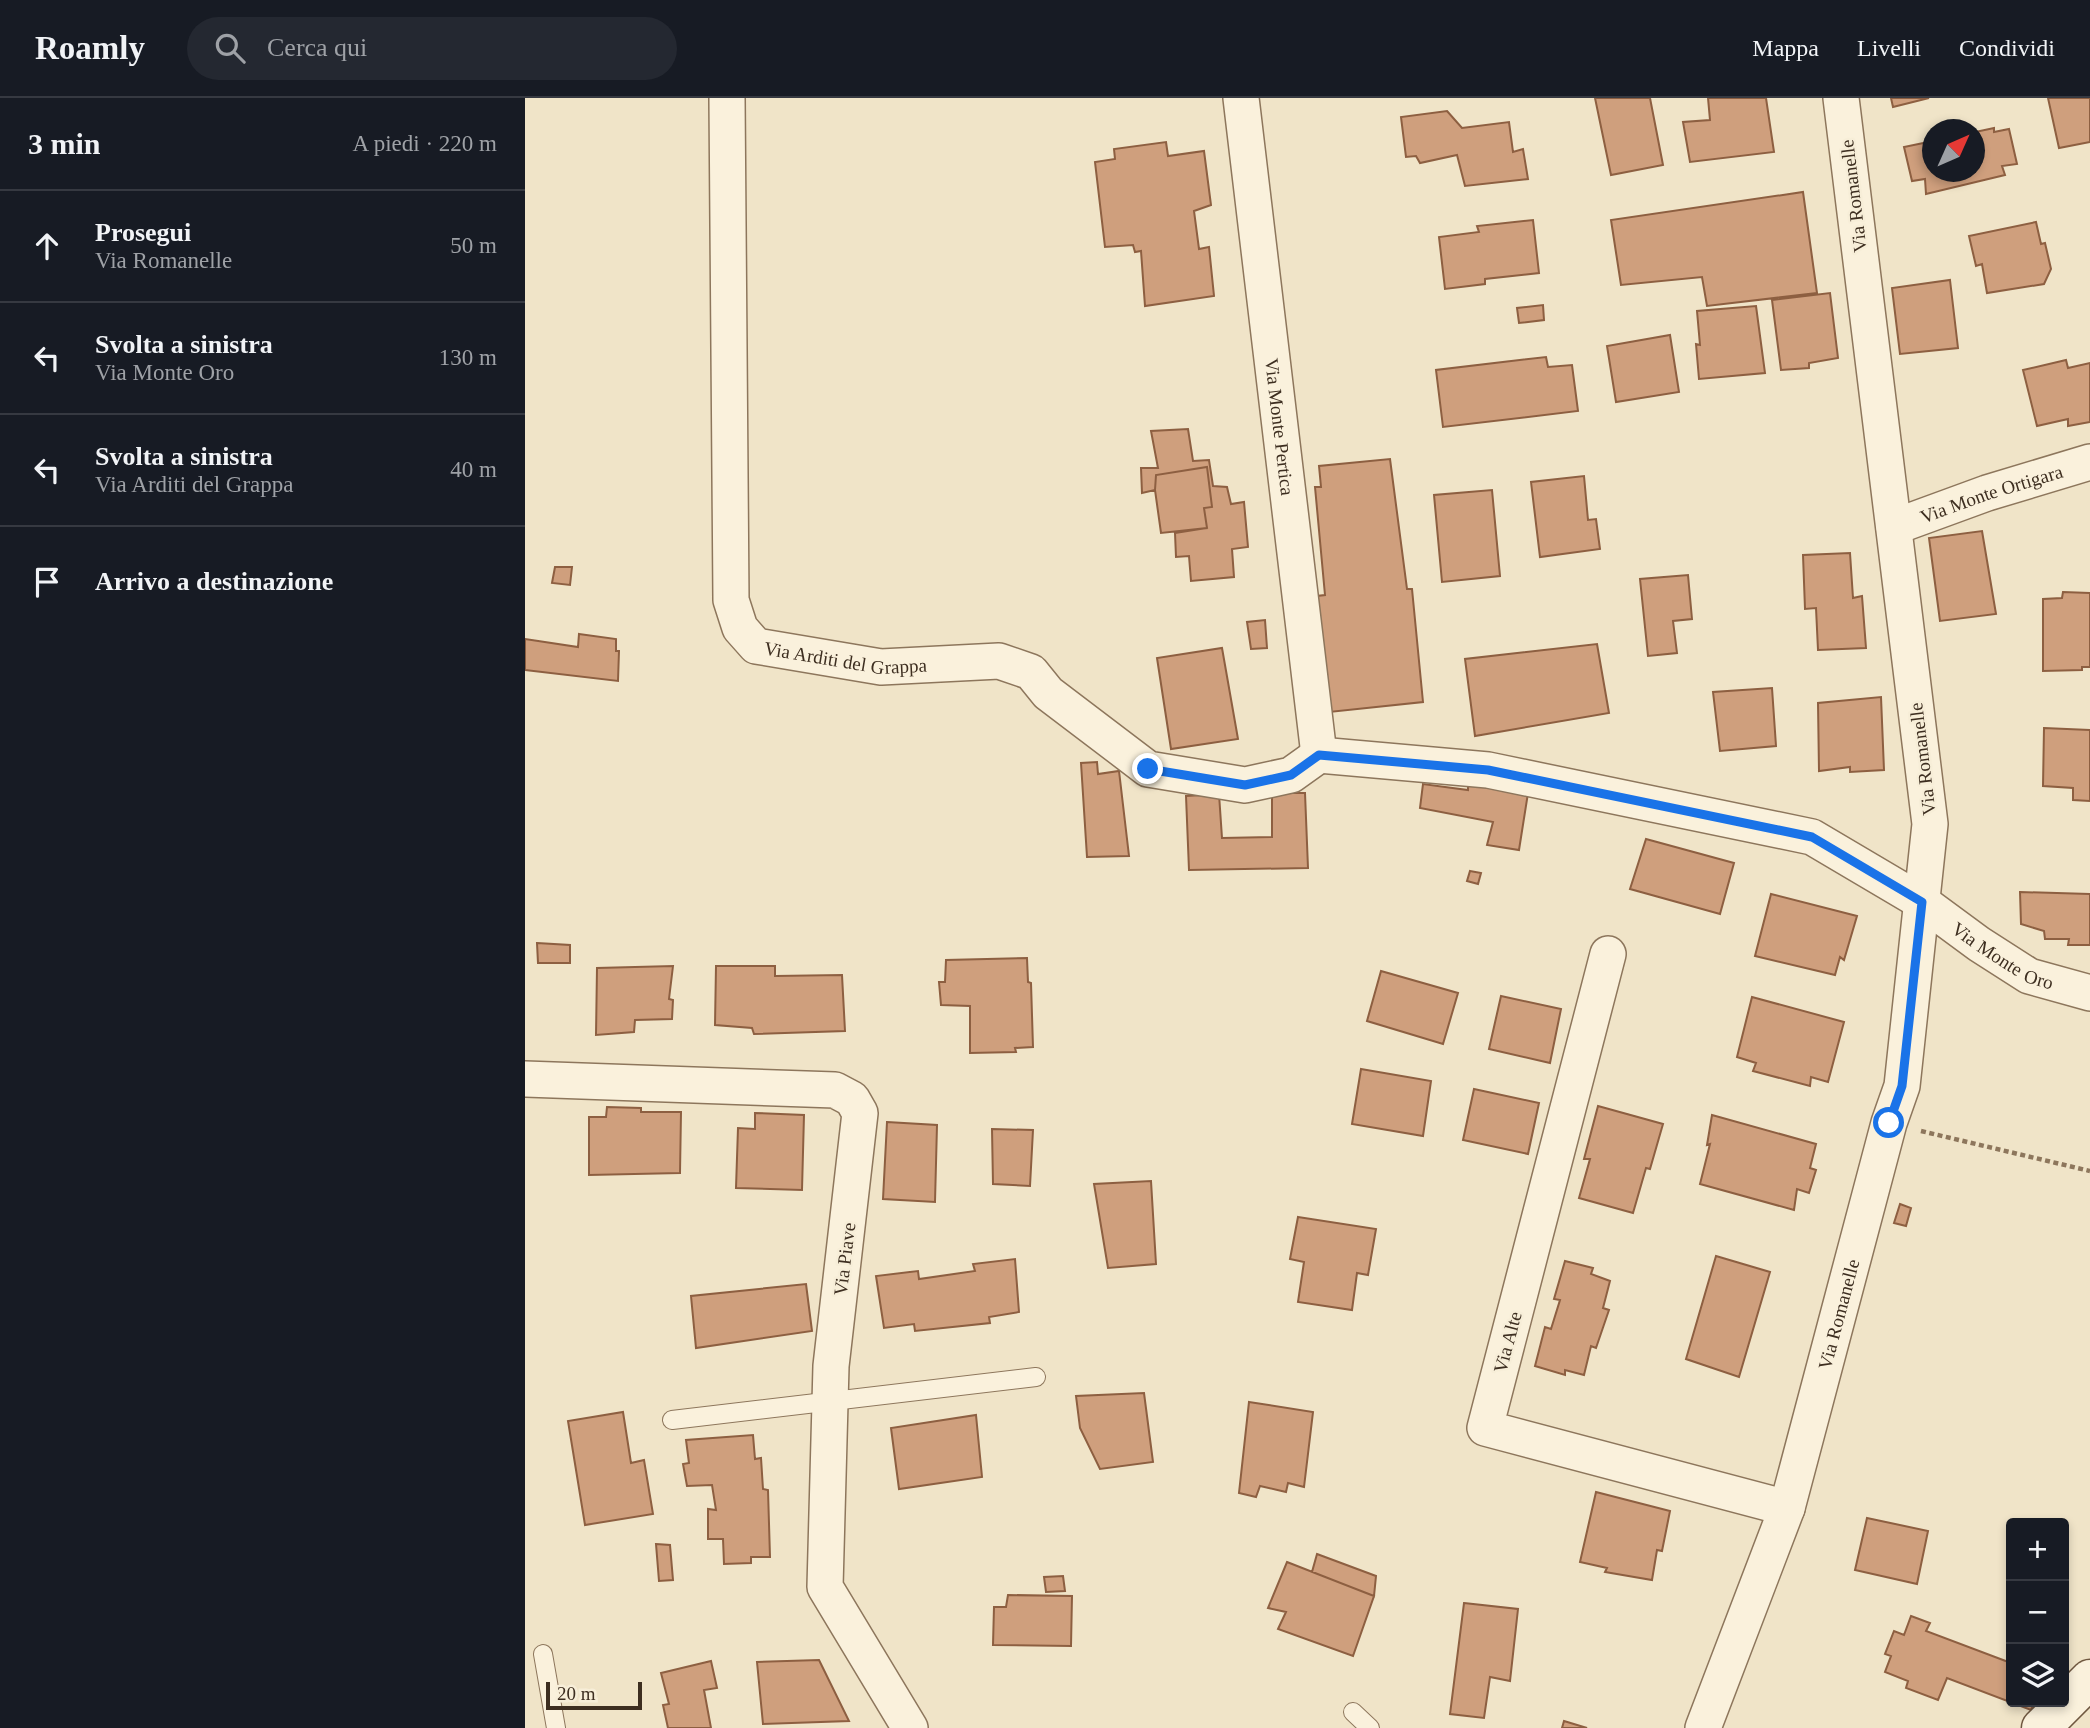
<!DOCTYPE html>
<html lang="it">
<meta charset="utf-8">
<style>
:root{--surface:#171b24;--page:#242831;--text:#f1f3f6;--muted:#9ea1a6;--line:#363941}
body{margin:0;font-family:Georgia,serif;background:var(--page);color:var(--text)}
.controls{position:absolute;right:21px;bottom:21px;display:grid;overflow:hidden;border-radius:7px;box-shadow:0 4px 10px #0003}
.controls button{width:63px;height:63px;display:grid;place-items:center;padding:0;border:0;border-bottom:2px solid var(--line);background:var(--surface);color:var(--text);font:35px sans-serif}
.compass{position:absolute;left:1397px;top:21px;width:63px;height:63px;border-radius:50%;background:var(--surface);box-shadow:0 4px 10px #0003;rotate:45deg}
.scale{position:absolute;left:21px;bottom:18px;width:96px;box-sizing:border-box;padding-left:7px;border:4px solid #3d2e20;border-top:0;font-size:19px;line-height:24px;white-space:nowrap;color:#3d2e20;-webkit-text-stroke:5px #f7eed8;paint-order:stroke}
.stop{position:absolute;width:21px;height:21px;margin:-16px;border:5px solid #1a73e8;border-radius:50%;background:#fff}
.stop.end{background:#1a73e8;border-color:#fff;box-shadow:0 2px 7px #0008}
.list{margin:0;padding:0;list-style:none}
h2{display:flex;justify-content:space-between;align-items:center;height:91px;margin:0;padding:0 28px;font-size:30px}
h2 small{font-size:23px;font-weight:400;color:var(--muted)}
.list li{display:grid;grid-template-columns:46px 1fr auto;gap:21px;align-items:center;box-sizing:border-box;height:112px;padding:0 28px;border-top:2px solid var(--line)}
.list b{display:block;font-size:26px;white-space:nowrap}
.list p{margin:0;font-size:23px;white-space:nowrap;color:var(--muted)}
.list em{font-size:23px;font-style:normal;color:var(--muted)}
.icon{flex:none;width:38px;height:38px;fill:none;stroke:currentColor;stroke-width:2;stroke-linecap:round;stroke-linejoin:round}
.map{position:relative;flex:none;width:1565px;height:1630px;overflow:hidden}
header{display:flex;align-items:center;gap:42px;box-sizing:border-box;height:98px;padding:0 35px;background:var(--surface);border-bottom:2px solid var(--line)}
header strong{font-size:33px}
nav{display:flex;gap:38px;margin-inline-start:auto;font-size:24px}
.search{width:490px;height:63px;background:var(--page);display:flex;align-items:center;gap:18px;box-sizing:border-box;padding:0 24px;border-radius:38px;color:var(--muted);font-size:26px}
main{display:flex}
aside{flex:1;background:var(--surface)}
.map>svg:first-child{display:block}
.building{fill:#cf9f7d;stroke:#8d5f41;stroke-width:2}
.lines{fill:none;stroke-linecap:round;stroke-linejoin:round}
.lane-casing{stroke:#8d765c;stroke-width:20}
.street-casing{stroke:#8d765c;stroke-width:38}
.secondary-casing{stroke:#6f573f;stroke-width:41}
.path{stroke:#8d765c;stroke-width:4.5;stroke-dasharray:5 3.5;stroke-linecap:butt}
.lane{stroke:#faf1dc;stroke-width:18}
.street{stroke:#faf1dc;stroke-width:35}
.secondary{stroke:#faf1dc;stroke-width:38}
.route{stroke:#1a73e8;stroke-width:9}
.labels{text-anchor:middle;stroke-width:5;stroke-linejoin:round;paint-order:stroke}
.street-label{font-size:19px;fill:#3d2e20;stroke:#f7eed8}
</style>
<header>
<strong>Roamly</strong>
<div class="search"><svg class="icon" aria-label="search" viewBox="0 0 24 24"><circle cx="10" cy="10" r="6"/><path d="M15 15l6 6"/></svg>Cerca qui</div>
<nav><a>Mappa</a><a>Livelli</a><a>Condividi</a></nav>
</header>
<main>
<aside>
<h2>3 min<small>A piedi · 220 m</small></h2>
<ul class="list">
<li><svg class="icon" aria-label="ahead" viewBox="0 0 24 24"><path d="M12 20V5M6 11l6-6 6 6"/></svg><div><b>Prosegui</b><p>Via Romanelle</p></div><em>50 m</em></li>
<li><svg class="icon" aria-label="left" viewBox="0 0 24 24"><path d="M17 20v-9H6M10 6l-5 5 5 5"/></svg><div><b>Svolta a sinistra</b><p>Via Monte Oro</p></div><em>130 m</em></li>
<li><svg class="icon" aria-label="left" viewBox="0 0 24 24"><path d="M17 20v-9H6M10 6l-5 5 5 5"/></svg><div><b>Svolta a sinistra</b><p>Via Arditi del Grappa</p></div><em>40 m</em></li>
<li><svg class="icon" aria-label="arrive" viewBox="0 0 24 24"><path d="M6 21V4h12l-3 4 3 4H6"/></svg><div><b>Arrivo a destinazione</b></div></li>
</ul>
</aside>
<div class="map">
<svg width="1565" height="1630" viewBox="0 0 1565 1630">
<rect width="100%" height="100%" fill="#f0e4c8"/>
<path class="building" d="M1070,0H1125L1138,67L1086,77Z
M1183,0H1241L1249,54L1165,64L1158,24L1185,22Z
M1366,0H1404L1368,9Z
M1523,0H1565V44L1534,50Z
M922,13L937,30L984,24L988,54L998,51L1003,81L940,88L932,57L895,65L891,58L881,59L876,19Z
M1469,30V34L1484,31L1492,66L1477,68L1480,77L1401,96L1400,81L1387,83L1379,49L1408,43V74H1450V34Z
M641,44L643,58L679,53L686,107L669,113L674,151L684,149L689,198L620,208L616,153L610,154L608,147L580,149L570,64L590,61L589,51Z
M1278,94L1292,195L1182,208L1177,179L1096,187L1086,122Z
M1008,122L1014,175L960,181V186L920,191L914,139L954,134L952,128Z
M1511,124L1516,146L1520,145L1526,171L1519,186L1462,195L1457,166L1451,168L1444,138Z
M1425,182L1433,250L1375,256L1367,190Z
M1305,195L1313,260L1284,265V270L1256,272L1247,202Z
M1018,207L1019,222L994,225L992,210Z
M1231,208L1240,275L1174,281L1171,246L1175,247L1172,213Z
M1145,237L1154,294L1091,304L1082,248Z
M1021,259L1023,269L1047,267L1053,313L918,329L911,272Z
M1541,262L1543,270L1565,265V324L1543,328V321L1512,328L1498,272Z
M663,331L668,363L684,362L688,388L702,389L706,406L719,404L723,449L707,451L709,479L666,483L664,458L651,459L650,435L682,430L679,410L687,409L682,369L631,377L630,392L617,395L616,370H633L626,333Z
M865,361L882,491H887L898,604L795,615L783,499L800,497L790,389H796L794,368Z
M682,369L687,409L679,410L682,430L636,435L630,392L631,377Z
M1059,378L1063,422L1071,421L1075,451L1015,459L1006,384Z
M967,392L975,478L917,484L909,397Z
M1457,433L1471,516L1415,523L1404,440Z
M1325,455L1328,500L1337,498L1341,550L1293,552L1291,510L1280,511L1278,457Z
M30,469H47L45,487L27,485Z
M1163,477L1167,521L1148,523L1152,555L1123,558L1115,481Z
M1538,494L1565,495V569H1557V572L1518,573V501L1537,500Z
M740,522L742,550L726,551L722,524Z
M54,536L91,541V553H94L93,583L0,572V541L53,549Z
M1072,546L1084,615L950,638L940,561Z
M697,550L713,641L646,651L632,560Z
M1247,590L1251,648L1195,653L1188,594Z
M1356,599L1359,672L1325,674V669L1294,673L1293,605Z
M1519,630L1565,632V703L1548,702V690L1518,688Z
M572,664L573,676L594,673L604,758L562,759L556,665Z
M943,683L1003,695L994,752L962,747L968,724L895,710L898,686L943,692Z
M747,695H780L783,770L664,772L661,698L694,696L697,740L747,739Z
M1121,741L1209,765L1195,816L1105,791Z
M945,773L956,775L953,786L942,783Z
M1495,794L1565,796V847H1543L1544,841H1520L1519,833L1496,826Z
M1246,796L1332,818L1319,862L1315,859L1310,877L1230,858Z
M12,845L45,847V865H13Z
M502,860L503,884L506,885L508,949L490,950L491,954L445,955V908L416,907L414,884H420L421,862Z
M148,868L144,901L148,902L147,921L110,922L109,934L71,937L72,870Z
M191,868H250V878L317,877L320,933L229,936L227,930L190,927Z
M856,873L933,895L918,946L842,923Z
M976,898L1036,911L1025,965L964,951Z
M1227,899L1319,924L1303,984L1286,979L1285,988L1228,973L1231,965L1212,959Z
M836,971L906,983L898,1038L827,1026Z
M949,991L1014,1005L1003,1056L938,1042Z
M1073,1008L1138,1026L1125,1071L1121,1070L1108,1115L1054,1100L1065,1061H1059Z
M82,1009L116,1010V1014H156L155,1075L64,1077V1019H81Z
M230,1015L279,1017L277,1092L211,1090L213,1030L230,1031Z
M1187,1017L1291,1046L1285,1070L1291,1072L1284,1095L1272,1091L1269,1112L1175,1086L1185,1046L1182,1047Z
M362,1024L412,1027L410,1104L358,1101Z
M467,1031L508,1032L505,1088L468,1086Z
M626,1083L631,1166L583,1170L569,1086Z
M1375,1106L1386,1110L1381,1128L1369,1125Z
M773,1119L851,1131L843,1177L832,1175L827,1212L773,1204L779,1164L765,1161Z
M1191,1158L1245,1174L1214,1279L1161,1261Z
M490,1161L494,1214L464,1219L465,1225L390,1233L389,1226L359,1230L351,1178L393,1173L394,1181L450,1173L448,1166Z
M1040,1163L1068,1170L1066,1176L1085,1183L1078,1210L1084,1212L1071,1250L1066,1248L1059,1277L1040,1272V1277L1010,1268L1020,1229L1026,1231L1035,1202L1029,1201Z
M281,1186L287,1233L171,1250L166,1198Z
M619,1295L628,1364L575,1371L555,1330L551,1298Z
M724,1304L788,1314L779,1389L763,1385L761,1394L735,1388L731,1399L714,1395Z
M98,1314L106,1365L119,1362L128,1416L60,1427L43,1323Z
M451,1317L457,1379L374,1391L366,1330Z
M228,1337L230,1361L236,1360L238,1391L243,1392L245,1459H226V1465L199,1466L198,1441H183V1411L191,1412L187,1387L162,1388L158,1366L164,1365L161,1342Z
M1071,1394L1145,1413L1137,1453L1132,1452L1127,1482L1080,1474L1082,1470L1055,1464Z
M1342,1420L1403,1433L1392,1486L1330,1472Z
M131,1446L145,1447L148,1482L134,1483Z
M792,1456L851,1478L849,1498L787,1474Z
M762,1464L849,1498L828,1558L753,1531L761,1514L743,1510Z
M538,1478L540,1493L521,1494L519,1479Z
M483,1497L547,1498L546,1548L468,1547L469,1509H481Z
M939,1505L993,1511L985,1583L965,1579L959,1620L925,1616Z
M1386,1518L1405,1525L1401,1533L1486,1565V1604H1509L1506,1612L1422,1580L1413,1602L1381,1590L1383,1583L1360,1574L1366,1558L1360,1556L1369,1533L1379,1537Z
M294,1562L324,1623L238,1626L232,1564Z
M186,1563L192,1590L179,1592L186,1630H143L138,1607L144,1606L136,1575Z
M1039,1623L1062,1630H1037Z"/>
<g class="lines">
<g class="lane-casing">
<path id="lane" d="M147,1322L511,1279
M18,1556L31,1630
M828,1614L845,1630"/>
</g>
<g class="street-casing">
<g id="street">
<path id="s1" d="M202,0L206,502L215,530L231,548L356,569L474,563L506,574L523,595L623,671L720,687L766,677L794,657"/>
<path id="s2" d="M716,0L794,657"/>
<path id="s3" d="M1369,429L1462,395L1565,364"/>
<path id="s4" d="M794,657L963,672L1287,739L1397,804L1454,846L1504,878L1565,895"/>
<path d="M1083,856L960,1330L1262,1410"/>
<path d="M0,981L310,992L327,1001L335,1015L306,1268L300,1489L385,1630"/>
<path id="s5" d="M1178,1630L1262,1410L1364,1025L1377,988L1405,726L1316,0"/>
</g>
</g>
<g class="secondary-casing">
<path id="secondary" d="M1516,1630L1565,1581"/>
</g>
<path class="path" d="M1396,1033L1565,1073"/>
<use href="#lane" class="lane"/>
<use href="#street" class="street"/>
<use href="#secondary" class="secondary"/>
</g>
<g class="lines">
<path class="route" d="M623,671L720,687L766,677L794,657L963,672L1287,739L1397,804L1377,988L1364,1025"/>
</g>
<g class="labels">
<g class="street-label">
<text transform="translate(1328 98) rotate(-97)" y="7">Via Romanelle</text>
<text dy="7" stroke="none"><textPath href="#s2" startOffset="331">Via Monte Pertica</textPath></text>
<text dy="7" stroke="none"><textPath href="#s3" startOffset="103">Via Monte Ortigara</textPath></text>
<text dy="7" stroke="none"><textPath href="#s1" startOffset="646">Via Arditi del Grappa</textPath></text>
<text transform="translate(1397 661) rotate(-97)" y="7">Via Romanelle</text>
<text dy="7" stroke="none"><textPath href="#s4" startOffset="726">Via Monte Oro</textPath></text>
<text transform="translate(319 1161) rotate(-83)" y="7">Via Piave</text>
<text dy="7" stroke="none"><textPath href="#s5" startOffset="436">Via Romanelle</textPath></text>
<text transform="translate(982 1244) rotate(-75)" y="7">Via Alte</text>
</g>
</g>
</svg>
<div class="controls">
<button>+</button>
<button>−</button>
<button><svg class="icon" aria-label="layers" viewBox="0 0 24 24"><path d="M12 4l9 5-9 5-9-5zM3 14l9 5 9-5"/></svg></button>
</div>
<svg class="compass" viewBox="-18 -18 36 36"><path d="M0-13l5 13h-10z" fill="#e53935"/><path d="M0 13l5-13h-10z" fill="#9ea1a6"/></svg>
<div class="scale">20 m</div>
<div class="stop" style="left:1364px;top:1025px"></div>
<div class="stop end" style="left:623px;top:671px"></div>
</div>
</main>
